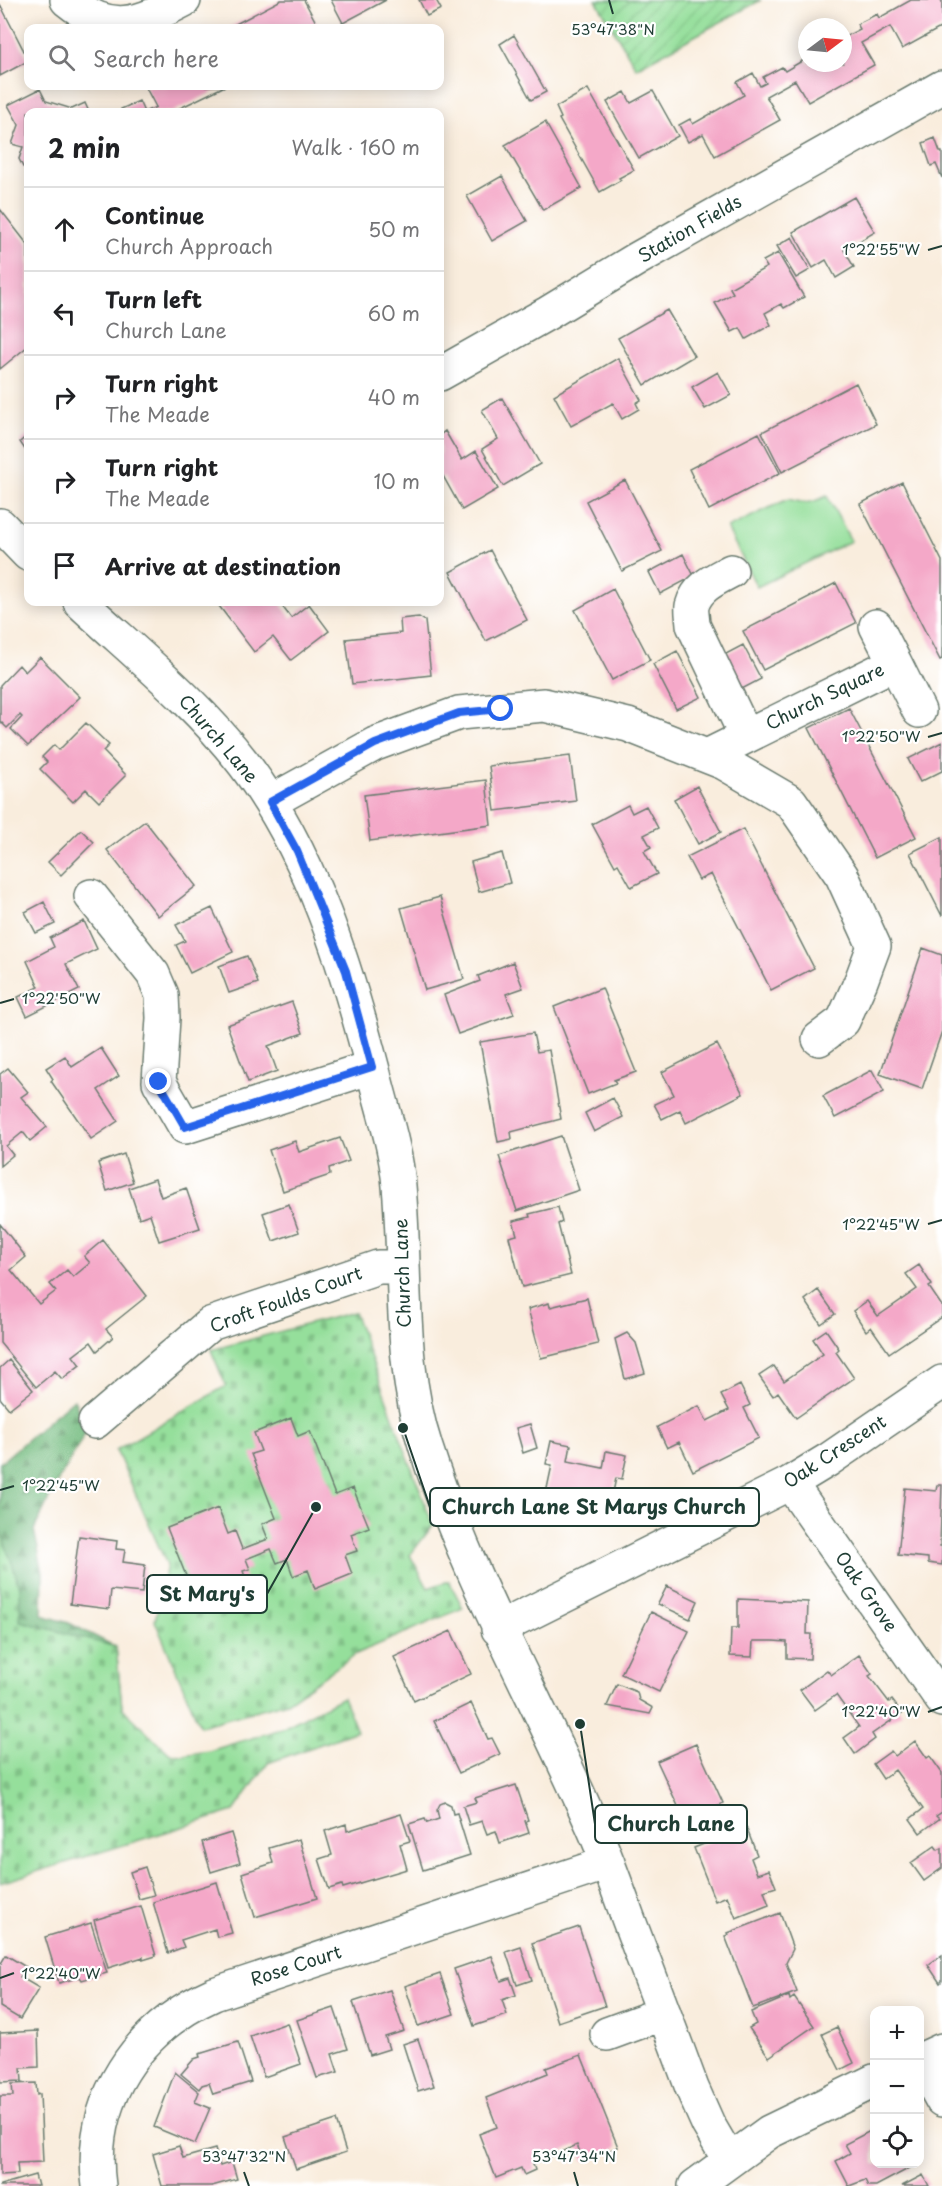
<!DOCTYPE html>
<meta charset="utf-8">
<style>
:root{--surface:#fff;--page:#f2f2f2;--text:#202124;--muted:#757577;--line:#e0e0e0}
body{margin:0;font-family:"Playpen Sans",sans-serif;background:var(--page);color:var(--text)}
.controls{position:absolute;right:18px;bottom:18px;display:grid;overflow:hidden;border-radius:12px;box-shadow:0 3px 15px #0003}
.controls button{width:54px;height:54px;display:grid;place-items:center;padding:0;border:0;border-bottom:2px solid var(--line);background:var(--surface);color:var(--text);font:30px sans-serif}
.compass{position:absolute;left:798px;top:18px;width:54px;height:54px;border-radius:50%;background:var(--surface);box-shadow:0 3px 15px #0003;rotate:74deg}
.stop{position:absolute;width:18px;height:18px;margin:-14px;border:4px solid #2563eb;border-radius:50%;background:#fff}
.stop.end{background:#2563eb;border-color:#fff;box-shadow:0 2px 6px #0008}
.list{margin:0;padding:0;list-style:none}
h2{display:flex;justify-content:space-between;align-items:center;height:78px;margin:0;padding:0 24px;font-size:26px}
h2 small{font-size:20px;font-weight:400;color:var(--muted)}
.list li{display:grid;grid-template-columns:39px 1fr auto;gap:18px;align-items:center;box-sizing:border-box;height:84px;padding:0 24px;border-top:2px solid var(--line)}
.list b{display:block;font-size:22px;white-space:nowrap}
.list p{margin:0;font-size:20px;white-space:nowrap;color:var(--muted)}
.list em{font-size:20px;font-style:normal;color:var(--muted)}
.icon{flex:none;width:33px;height:33px;fill:none;stroke:currentColor;stroke-width:2;stroke-linecap:round;stroke-linejoin:round}
.map{position:relative;flex:none;width:942px;height:2186px;overflow:hidden}
.search{position:absolute;background:var(--surface);box-shadow:0 3px 15px #0003;left:24px;top:24px;width:420px;height:66px;display:flex;align-items:center;gap:15px;box-sizing:border-box;padding:0 21px;border-radius:12px;color:var(--muted);font-size:22px}
.panel{position:absolute;background:var(--surface);box-shadow:0 3px 15px #0003;left:24px;top:108px;width:420px;height:498px;border-radius:12px}
.map>svg:first-child{display:block}
.grass{fill:#95df9b;stroke:#5a8e68;stroke-width:1.5}
.forest{fill:url(#forest-firs);stroke:#4c7e5c;stroke-width:1.5}
.cemetery{fill:url(#cemetery-stones);stroke:#5a8e68;stroke-width:1.5}
.garden{fill:url(#garden-furrows);stroke:#5a8e68;stroke-width:1.5}
.building{fill:#f4a8c8}
.lines{fill:none;stroke-linecap:round;stroke-linejoin:round}
.minor-casing{stroke:#6b7b6f;stroke-width:36}
.minor{stroke:#fff;stroke-width:33}
.route{stroke:#2563eb;stroke-width:8}
.ticks{fill:none;stroke:#1f3d34;stroke-width:2}
.labels{text-anchor:middle;stroke-width:4.5;stroke-linejoin:round;paint-order:stroke}
.street-label{font-size:18px;fill:#1f3d34;stroke:#fff}
.ticks-label{font-size:15px;text-anchor:middle;fill:#1f3d34;stroke:#fff;stroke-width:4.5;stroke-linejoin:round;paint-order:stroke}
.leader{fill:none;stroke:#1f3d34;stroke-width:2}
.callout-dot{fill:#1f3d34;stroke:#fff;stroke-width:2}
.callout{fill:#fff;stroke:#1f3d34;stroke-width:2}
.callout-label{font-size:20px;text-anchor:middle;font-weight:bold;fill:#1f3d34}
</style>
<div class="map">
<svg width="942" height="2186" viewBox="0 0 942 2186">
<defs>
<pattern id="forest-firs" width="22" height="20" patternUnits="userSpaceOnUse" patternTransform="scale(1.5)"><rect width="22" height="20" fill="#78be83"/><path d="M5 1l3.5 6h-7zM16 11l3.5 6h-7z" fill="#629c6c"/></pattern>
<pattern id="cemetery-stones" width="16" height="16" patternUnits="userSpaceOnUse" patternTransform="scale(1.5)"><rect width="16" height="16" fill="#95df9b"/><path d="M2 7V4a2 2 0 0 1 4 0v3zM10 15v-3a2 2 0 0 1 4 0v3z" fill="#80c086"/></pattern>
<pattern id="garden-furrows" width="10" height="10" patternUnits="userSpaceOnUse" patternTransform="scale(1.5)"><rect width="10" height="10" fill="#95df9b"/><path d="M-1 1l2-2M0 10L10 0M9 11l2-2" fill="none" stroke="#80c086"/></pattern>
</defs>
<rect width="100%" height="100%" fill="#fff"/>
<filter id="ink" filterUnits="userSpaceOnUse"><feTurbulence type="fractalNoise" baseFrequency=".0167" numOctaves="2"/><feDisplacementMap in="SourceGraphic" scale="12" xChannelSelector="R" yChannelSelector="G"/><feConvolveMatrix kernelMatrix="1 2 1 2 8 2 1 2 1" color-interpolation-filters="sRGB"/></filter>
<filter id="wash" filterUnits="userSpaceOnUse"><feTurbulence type="fractalNoise" baseFrequency=".008" numOctaves="4" result="noise"/><feDisplacementMap in="SourceGraphic" scale="24" xChannelSelector="R" yChannelSelector="G"/><feGaussianBlur stdDeviation="1.35" result="paint"/><feColorMatrix in="noise" values="0 0 0 0 0 0 0 0 0 0 0 0 0 0 0 0 0 1.4 0 .05"/><feComposite in="paint" operator="in"/></filter>
<g filter="url(#wash)">
<rect width="100%" height="100%" fill="#f9eddd"/>
<path class="grass" d="M827,496L851,541L757,587L727,528L788,499C806,504 810,504 827,496Z"/>
<path class="forest" d="M74,1399L86,1432L53,1490L34,1530L43,1573L42,1615L69,1623L116,1647L122,1708L94,1724L0,1599V1463Z"/>
<path class="cemetery" d="M354,1312L433,1525L410,1555L428,1588L449,1581L463,1608L356,1654L287,1702L200,1726L155,1621L167,1565L116,1450L226,1386L211,1350Z
M0,1529L20,1587V1621L116,1647L122,1708L170,1754L183,1755L209,1751L281,1729L343,1697L357,1731L268,1763L234,1811L0,1883Z"/>
<path class="garden" d="M596,0H761L636,68Z"/>
<g id="blocks">
<path class="building" d="M281,0H304L319,28H231L230,27Z
M331,0H386L343,23Z
M419,0H436L441,9L427,16Z
M911,0H942V27L902,49L890,27L861,43L874,65L808,102L795,80L766,96L780,120L715,156L703,134L688,142L679,125L690,119L693,124L744,95L737,82L753,73L760,86L766,83L763,77L782,67L785,71L807,58V63H843V38L860,29L857,24L877,14L879,18Z
M0,4L28,59V61L0,76Z
M514,35L546,92L531,100L500,44Z
M145,86H225L172,112H123L121,109L139,101L144,112L156,107Z
M40,89L46,101L72,109L85,103L89,112H28V168L23,167L19,159L23,147L12,144L19,125L8,105Z
M588,89L634,170L619,178L621,180L600,192L559,119L561,118L556,107Z
M653,91L678,136L639,158L607,102L625,92L631,103Z
M545,122L582,188L543,210L505,145Z
M935,138L940,152H942V178L936,164L931,166L923,143Z
M502,176L527,221L492,241L467,196Z
M854,197L875,232L844,250L854,267L836,278L826,260L813,268L793,232Z
M0,209L28,245V346L0,369Z
M792,237L810,270L796,278L777,246Z
M778,253L804,297L784,308L781,304L765,313L771,325L746,339L740,328L732,332L715,303L733,293L730,288L767,267L763,261Z
M667,310L694,356L645,385L618,338Z
M618,358L641,400L636,403L639,409L622,419L613,403L571,426L554,395Z
M718,372L731,395L705,409L692,387Z
M856,383L876,424L782,472L762,432Z
M502,398L540,464L503,486L482,449L498,439L482,410Z
M445,431L462,460L476,451L498,489L462,510L443,476L440,479V435Z
M759,433L780,473L709,510L689,469Z
M28,435V454L20,442Z
M625,480L662,551L622,571L586,501Z
M902,482L942,561V659L940,660L860,504Z
M490,550L527,620L486,641L450,572Z
M683,554L694,576L660,594L649,572Z
M836,583L856,623L763,670L743,631Z
M613,589L650,660L612,680L575,610Z
M216,602H279L291,618L309,604L329,631L291,660L273,637L254,652Z
M419,617L425,621L431,675L352,684L346,639L401,633L400,619Z
M743,645L761,679L740,690L722,656Z
M677,651L701,697L676,709L653,664Z
M40,657L80,697L28,746L11,729L22,717L20,715L7,728L0,721V685L19,665L25,672Z
M849,708L916,837L875,858L809,728Z
M86,723L109,745L103,751L126,775L99,802L86,789L73,802L40,769L47,762L42,757L54,745L59,750Z
M942,742V771L920,782L908,759Z
M570,756L576,801L495,811L489,766Z
M486,780L491,825L370,841L364,795Z
M697,786L721,832L698,844L674,799Z
M628,805L632,813L646,806L658,828L644,835L651,847L644,851L657,874L631,887L618,864L615,866L592,824Z
M145,821L196,886L158,916L107,850Z
M743,829L814,968L771,990L711,874L699,880L687,857Z
M81,830L94,842L61,875L48,862Z
M942,837V916L910,853Z
M502,853L510,883L479,892L471,862Z
M440,897L464,979L425,990L401,908Z
M44,902L55,924L36,933L25,912Z
M212,908L233,952L190,973L176,945L185,941L176,925Z
M84,921L97,949L66,964L79,990L27,1016L18,997L39,987L27,961L54,947L50,938Z
M923,948L942,955V1031L922,1089L880,1074Z
M247,956L258,983L229,993L219,966Z
M513,962L523,988L506,994L514,1014L458,1034L444,995L480,981L478,976Z
M602,988L636,1072L614,1080L616,1083L588,1094L554,1007Z
M292,1002L303,1033L268,1046L277,1071L248,1082L227,1025Z
M533,1033L537,1052L549,1050L561,1119L511,1132L512,1139L498,1142L480,1042Z
M717,1044L743,1094L686,1123L680,1110L662,1119L654,1104L674,1095L662,1072Z
M101,1048L119,1076L98,1090L118,1121L91,1139L51,1081L53,1079L46,1068L65,1056L72,1067Z
M8,1068L28,1092L21,1097L47,1127L30,1141L23,1132L6,1146L13,1155L0,1166V1074Z
M872,1070L884,1092L835,1118L823,1096Z
M613,1098L623,1117L594,1132L585,1113Z
M561,1136L579,1190L517,1211L499,1156Z
M340,1138L349,1161L329,1168L330,1175L283,1191L269,1150L295,1141L299,1152Z
M124,1154L133,1182L107,1191L98,1163Z
M155,1179L161,1197L186,1188L200,1228L159,1241L150,1214L139,1218L129,1188Z
M289,1204L299,1232L273,1241L263,1213Z
M558,1207L562,1222L558,1224L571,1275L522,1287L509,1237L517,1235L513,1221L530,1217L529,1214Z
M0,1224L26,1257L11,1270L39,1304L56,1291L50,1284L67,1270L73,1277L90,1263L84,1256L103,1240L147,1296L106,1329L113,1337L97,1351L91,1342L73,1356L80,1365L62,1379L55,1371L36,1387L0,1343Z
M919,1265L932,1285L929,1287L942,1306V1317L889,1353L871,1327L866,1331L853,1311L867,1301L878,1316L917,1289L906,1274Z
M818,1290L835,1314L821,1324L805,1300Z
M587,1298L598,1344L541,1358L528,1309L549,1303L550,1307Z
M826,1330L839,1349L836,1352L854,1378L796,1418L778,1392L773,1396L759,1376L774,1366L784,1381L823,1354L813,1339Z
M627,1333L636,1343L645,1373L625,1379L615,1339Z
M9,1360L33,1390L9,1409L0,1398V1368Z
M740,1385L750,1405L744,1408L759,1438L693,1471L679,1442L667,1448L657,1427L699,1406L707,1421L729,1410L721,1395Z
M291,1418L298,1436L310,1431L335,1495L353,1488L369,1527L351,1534L357,1551L345,1555L352,1574L315,1589L308,1570L293,1576L287,1559L277,1563L271,1549L246,1559L250,1569L243,1571L250,1591L200,1611L167,1528L218,1508L228,1534L235,1531L242,1549L268,1539L262,1524L276,1518L251,1454L261,1451L254,1433Z
M530,1424L537,1448L523,1453L516,1428Z
M551,1441L571,1445L568,1461L603,1468L606,1451L627,1455L622,1479L616,1478L609,1511L545,1498L552,1465L546,1464Z
M937,1485H942L940,1546H942V1565L928,1563V1558L898,1555L905,1488L936,1491Z
M79,1536L117,1541L116,1549L125,1550L123,1562L145,1565L142,1593L111,1590L109,1609L70,1604Z
M667,1586L698,1601L690,1619L658,1604Z
M738,1599L808,1602L807,1634H811L810,1659L787,1658V1642L773,1641H753L752,1657L730,1656L731,1628H738Z
M651,1612L689,1631L659,1692L621,1674Z
M451,1631L471,1674L414,1701L394,1657Z
M859,1655L872,1674L869,1676L889,1702L892,1700L902,1713L872,1734L875,1739L855,1754L844,1738L859,1727L836,1695L815,1710L800,1690L827,1670L831,1675Z
M617,1684L637,1692L639,1700L653,1708L650,1714L607,1706Z
M471,1703L488,1739L492,1738L500,1754L459,1773L434,1721Z
M915,1741L927,1758L930,1756L942,1773V1812L936,1816L939,1819L920,1833L910,1819L923,1809L895,1770L883,1779L873,1764L891,1751L895,1756Z
M696,1744L723,1803L685,1821L657,1761Z
M516,1785L528,1820L525,1821L529,1833L500,1843L496,1831L487,1834L482,1821L469,1825L463,1806L477,1802L475,1798Z
M445,1802L451,1805L453,1814L457,1813L470,1855L423,1870L409,1824L425,1819L427,1823L439,1819L437,1810L440,1804Z
M401,1814L410,1841L400,1844L407,1869L343,1888L342,1885L329,1889L319,1859L332,1855L325,1831L346,1824L347,1831Z
M746,1827L757,1855L751,1858L757,1874L769,1870L776,1887L764,1891L769,1905L736,1918L727,1896L715,1901L694,1848Z
M231,1833L240,1863L211,1872L202,1842Z
M299,1839L317,1898L255,1917L242,1873L273,1863L269,1848Z
M935,1846L938,1850L942,1848V1868L924,1881L911,1863Z
M145,1867L154,1895L139,1899L130,1872Z
M217,1882L232,1933L217,1937L215,1929L181,1940L184,1947L168,1953L153,1902Z
M141,1906L156,1956L143,1960V1957L108,1968L94,1920Z
M780,1913L793,1949L786,1963L797,1992L753,2008L725,1936L729,1935L728,1933Z
M91,1923L107,1973L82,1980L80,1977L59,1983L45,1937Z
M579,1927L605,2006L558,2022L532,1943Z
M521,1947L532,1980L517,1985L506,1952Z
M6,1955L26,1967L20,1977L39,1988L20,2019L0,2007V1965Z
M942,1955V1981L940,1983L928,1965Z
M492,1956L501,1981L510,1978L516,1995L502,2000L507,2015L474,2026L454,1969Z
M440,1974L454,2014L418,2026L405,1986Z
M390,1990L404,2031L385,2037L389,2049L370,2055L353,2002Z
M789,1996L790,2000L794,1997L814,2026L769,2057L749,2028L756,2024L751,2012Z
M334,2008L348,2049L332,2054L338,2072L317,2078L297,2020Z
M287,2023L301,2064L264,2077L250,2036Z
M837,2027L854,2063L840,2070L822,2034Z
M38,2031L39,2067L21,2068L22,2081L0,2082V2033Z
M418,2039L434,2086L418,2091L403,2044Z
M238,2042L251,2082L213,2094L209,2083L202,2085L199,2089L181,2074L194,2059L200,2057L199,2054Z
M581,2055L618,2147L584,2161L577,2145L533,2164L535,2170L524,2175L521,2168L496,2178L479,2134L497,2127L486,2098L548,2073L546,2068Z
M175,2072L199,2092L195,2102L210,2108L195,2144L154,2127Z
M36,2083L37,2095L40,2094L43,2162L17,2163L18,2174L0,2175V2096H13L12,2084Z
M336,2120L346,2152L296,2169L285,2137Z
M874,2129V2164H907L910,2168L876,2186H868L865,2180L849,2186L836,2161L850,2153L845,2144Z
M179,2146L183,2158L215,2149L220,2166L232,2162L237,2179L212,2186H162L153,2154Z
M35,2175L38,2186H0V2185Z
M923,2175L929,2186H902Z"/>
</g>
</g>
<g filter="url(#ink)">
<use href="#blocks" fill-opacity="0" stroke="#6b7b6f" stroke-width="1.5"/>
<g class="lines">
<g class="minor-casing">
<path id="minor" d="M67,0C111,36 138,24 184,0
M440,374L548,313L637,259L942,87
M0,525L28,554
M731,571C716,579 697,587 692,606C691,611 693,620 693,625L746,736
M80,602C136,654 197,703 244,764C312,854 346,966 374,1074C383,1111 396,1148 399,1186C407,1274 398,1363 426,1448C467,1577 535,1694 589,1818C604,1850 616,1884 628,1918C649,1974 671,2031 692,2088L708,2124L729,2160
M876,626L895,663
M707,756L895,663L919,711
M270,802L375,744L459,713L544,705L628,725L724,763L791,802L842,876L874,946L861,981L843,1021L819,1039
M91,896L153,974L162,995L163,1018L159,1082L185,1127L372,1067
M95,1422L210,1324L378,1267H403
M790,1483L942,1700
M498,1629L790,1483L828,1460L942,1382
M607,2034L664,2013
M942,2050L920,2060L942,2100
M99,2186C87,2100 138,2028 214,1994L608,1863
M695,2186L769,2132L874,2081"/>
</g>
<use href="#minor" class="minor"/>
</g>
</g>
<g class="lines" filter="url(#ink)">
<path class="route" d="M159,1082L185,1127L372,1067L346,971L297,851L270,802L375,744L459,713L501,709"/>
</g>
<path class="ticks" d="M609,0L613,14M928,250L942,246M928,737L942,733M0,1003L14,999M928,1224L942,1220M0,1490L14,1486M928,1712L942,1707M0,1978L14,1973M244,2172L249,2186M574,2172L578,2186"/>
<g class="labels">
<g class="street-label">
<text transform="translate(690 229) rotate(-30)" y="6">Station Fields</text>
<text transform="translate(825 697) rotate(-26)" y="6">Church Square</text>
<text transform="translate(218 739) rotate(49)" y="6">Church Lane</text>
<text transform="translate(403 1273) rotate(-92)" y="6">Church Lane</text>
<text transform="translate(286 1300) rotate(-20)" y="6">Croft Foulds Court</text>
<text transform="translate(835 1452) rotate(-33)" y="6">Oak Crescent</text>
<text transform="translate(866 1592) rotate(55)" y="6">Oak Grove</text>
<text transform="translate(296 1966) rotate(-18)" y="6">Rose Court</text>
</g>
</g>
<g class="ticks-label">
<text x="613" y="35">53°47'38"N</text>
<text x="881" y="255">1°22'55"W</text>
<text x="881" y="742">1°22'50"W</text>
<text x="61" y="1004">1°22'50"W</text>
<text x="881" y="1230">1°22'45"W</text>
<text x="61" y="1491">1°22'45"W</text>
<text x="881" y="1717">1°22'40"W</text>
<text x="61" y="1979">1°22'40"W</text>
<text x="244" y="2162">53°47'32"N</text>
<text x="574" y="2162">53°47'34"N</text>
</g>
<path class="leader" d="M403 1428L430 1507M316 1507L267 1594M580 1724L595 1824"/>
<g class="callout-dot">
<circle cx="403" cy="1428" r="6"/>
<circle cx="316" cy="1507" r="6"/>
<circle cx="580" cy="1724" r="6"/>
</g>
<g class="callout">
<rect x="430" y="1488" width="329" height="38" rx="6"/>
<rect x="147" y="1575" width="120" height="38" rx="6"/>
<rect x="595" y="1805" width="152" height="38" rx="6"/>
</g>
<g class="callout-label">
<text x="594" y="1514">Church Lane St Marys Church</text>
<text x="207" y="1601">St Mary's</text>
<text x="671" y="1831">Church Lane</text>
</g>
</svg>
<div class="controls">
<button>+</button>
<button>−</button>
<button><svg class="icon" aria-label="locate" viewBox="0 0 24 24"><circle cx="12" cy="12" r="6"/><path d="M12 2v4M12 18v4M2 12h4M18 12h4"/></svg></button>
</div>
<svg class="compass" viewBox="-18 -18 36 36"><path d="M0-13l5 13h-10z" fill="#e53935"/><path d="M0 13l5-13h-10z" fill="#757577"/></svg>
<div class="stop" style="left:501px;top:709px"></div>
<div class="stop end" style="left:159px;top:1082px"></div>
<div class="search"><svg class="icon" aria-label="search" viewBox="0 0 24 24"><circle cx="10" cy="10" r="6"/><path d="M15 15l6 6"/></svg>Search here</div>
<section class="panel">
<h2>2 min<small>Walk · 160 m</small></h2>
<ul class="list">
<li><svg class="icon" aria-label="ahead" viewBox="0 0 24 24"><path d="M12 20V5M6 11l6-6 6 6"/></svg><div><b>Continue</b><p>Church Approach</p></div><em>50 m</em></li>
<li><svg class="icon" aria-label="left" viewBox="0 0 24 24"><path d="M17 20v-9H6M10 6l-5 5 5 5"/></svg><div><b>Turn left</b><p>Church Lane</p></div><em>60 m</em></li>
<li><svg class="icon" aria-label="right" viewBox="0 0 24 24"><path d="M7 20v-9h11M14 6l5 5-5 5"/></svg><div><b>Turn right</b><p>The Meade</p></div><em>40 m</em></li>
<li><svg class="icon" aria-label="right" viewBox="0 0 24 24"><path d="M7 20v-9h11M14 6l5 5-5 5"/></svg><div><b>Turn right</b><p>The Meade</p></div><em>10 m</em></li>
<li><svg class="icon" aria-label="arrive" viewBox="0 0 24 24"><path d="M6 21V4h12l-3 4 3 4H6"/></svg><div><b>Arrive at destination</b></div></li>
</ul>
</section>
</div>
